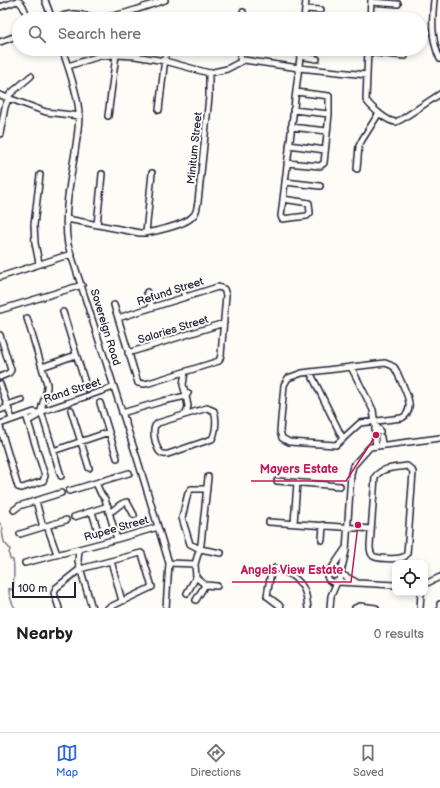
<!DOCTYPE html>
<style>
:root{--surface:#fff;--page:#f6f6f6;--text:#202124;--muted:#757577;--line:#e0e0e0;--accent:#2563eb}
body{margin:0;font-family:"Balsamiq Sans",sans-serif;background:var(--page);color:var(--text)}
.controls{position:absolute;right:12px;bottom:12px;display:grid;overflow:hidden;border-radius:8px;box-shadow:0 2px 6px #0003}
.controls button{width:36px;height:36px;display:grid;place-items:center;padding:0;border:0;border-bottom:1px solid var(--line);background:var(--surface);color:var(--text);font:20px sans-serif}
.scale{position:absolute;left:12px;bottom:10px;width:64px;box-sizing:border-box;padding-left:4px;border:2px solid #22223b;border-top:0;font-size:11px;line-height:14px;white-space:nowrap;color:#22223b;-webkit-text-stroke:3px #fdfcf7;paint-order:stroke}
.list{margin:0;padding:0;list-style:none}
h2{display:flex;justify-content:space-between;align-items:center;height:52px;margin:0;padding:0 16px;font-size:17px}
h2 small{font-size:13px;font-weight:400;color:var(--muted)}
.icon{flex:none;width:22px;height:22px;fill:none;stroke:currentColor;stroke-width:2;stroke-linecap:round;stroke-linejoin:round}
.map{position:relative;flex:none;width:440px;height:608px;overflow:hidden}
.search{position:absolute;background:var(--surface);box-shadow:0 2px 6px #0003;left:12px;right:12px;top:12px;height:44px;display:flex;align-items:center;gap:10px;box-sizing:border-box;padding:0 14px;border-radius:22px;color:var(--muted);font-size:15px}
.sheet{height:124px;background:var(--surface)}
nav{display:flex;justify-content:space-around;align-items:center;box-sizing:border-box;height:56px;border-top:1px solid var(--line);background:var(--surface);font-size:11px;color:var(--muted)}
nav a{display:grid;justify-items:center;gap:2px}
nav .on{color:var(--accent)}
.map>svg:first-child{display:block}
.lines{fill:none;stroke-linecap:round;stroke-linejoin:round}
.stream{stroke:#787885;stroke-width:1.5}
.street-casing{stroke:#22223b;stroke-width:8}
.street{stroke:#fdfcf7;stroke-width:5}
.labels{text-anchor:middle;stroke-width:4;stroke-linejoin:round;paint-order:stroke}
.street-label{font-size:11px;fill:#22223b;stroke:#fdfcf7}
.leader{fill:none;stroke:#c2185b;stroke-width:1.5}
.callout-dot{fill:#c2185b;stroke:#fdfcf7;stroke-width:1.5}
.callout-label{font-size:12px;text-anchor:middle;font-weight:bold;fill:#c2185b;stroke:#fdfcf7;stroke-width:4;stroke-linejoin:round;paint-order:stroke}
</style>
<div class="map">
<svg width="440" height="608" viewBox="0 0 440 608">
<rect width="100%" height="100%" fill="#fdfcf7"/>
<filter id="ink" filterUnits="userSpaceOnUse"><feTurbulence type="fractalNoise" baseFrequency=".025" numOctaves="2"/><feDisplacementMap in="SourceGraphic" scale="8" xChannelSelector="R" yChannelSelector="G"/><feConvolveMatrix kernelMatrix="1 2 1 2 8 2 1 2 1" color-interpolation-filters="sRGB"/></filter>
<g filter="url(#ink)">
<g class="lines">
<path class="stream" d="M0,523L3,529L2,531L4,542L10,549L9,554L10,559L13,560C15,570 14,578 13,588L11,590L9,588C8,593 12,604 15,608"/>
<g class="street-casing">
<path id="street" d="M45,0L52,19
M434,0C432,20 431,40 440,59
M371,2L398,4
M0,7L17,1C24,3 25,12 28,19
M305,9L321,10
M56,19C78,7 88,21 108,17C127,14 146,6 165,0
M243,19V12
M304,19L306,0
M370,19L371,0
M0,42L19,35
M62,49C68,66 80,100 79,117C77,160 61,203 68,245L137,458L169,563L166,608
M368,49L366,100C371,107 387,122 396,122C398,121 400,120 402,119L440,94
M367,52L405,56
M300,56L317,59
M240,62L241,49
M68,66L100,56L116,55L135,56L165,61L209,73L227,69L244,60L299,68L367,75
M0,95L46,112L80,116
M159,110L166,49
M293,110L329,114
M108,116L116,55
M291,127L327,131
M0,134L5,107L10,94L31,76
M289,145L325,150
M287,163L320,166L324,163L329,114V96L296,92
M357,169L359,146L362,140L379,113
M285,182L320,186
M283,199L309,203L310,213L307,216L282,219L281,216L301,49
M67,219L140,233C151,233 186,225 193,216C197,213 197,206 198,202L209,97V73
M97,225L102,174
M146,233L152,173
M39,263L35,243L34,225L40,175
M0,277L71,254
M218,287L224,289L226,295L221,355L219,361L149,383L144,384L138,383L118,318Z
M182,288L185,297
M147,292L152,307
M114,305L118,318
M0,310L82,285
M63,312L87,389
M27,318L47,384C48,393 42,402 41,411L61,476
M0,335L11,370L9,373L0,377
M128,353L224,323
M385,363C388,364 391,365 394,367C397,371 399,377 401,381C406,392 416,410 402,418L360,423L336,445L289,442L282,438L280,431L284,385L288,378L302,373Z
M42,367L76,355
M351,367L373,410L375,425V433
M185,372L183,385L185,392
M310,372L343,439
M0,384L12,419
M100,403L117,458
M7,405L22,400
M207,408L214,411C217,418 216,432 212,439L168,454C165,454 163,455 161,453C156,449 152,432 155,426L158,423Z
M0,410L8,407
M71,410L89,468
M122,413L163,401L186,396L188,393
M186,414L188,406L186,396
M28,421L37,416V413
M0,424L34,412L37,413L114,387
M375,425L380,430V432
M0,427L18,487L22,488L43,481L45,476L26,415
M381,437L382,445
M375,438L376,446
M53,451L109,432
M407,466L412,470L413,472L407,554L404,557L400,558C395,559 377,559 373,556C370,553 370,550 370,546L375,477C382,467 395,468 407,466Z
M277,481L340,486
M96,483L101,494L105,499L117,539
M207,489H191L188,493L182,518L190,544L200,549L221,553
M69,491L129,473
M36,501L43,527
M14,510L19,506L61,493
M92,512L97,528
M110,512C117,509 119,503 127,502L134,515
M74,517L108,506
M269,522L356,528
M294,523L297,483
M47,526L57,554
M360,528L371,529
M20,534L66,520
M322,540L323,525
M79,549L78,561L92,608
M111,561L122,601
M25,563L117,539L158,527
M169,563L195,564L201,544L208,477
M195,564L196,577L205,585L196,600
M327 575a7 7 0 1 1 14 0a7 7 0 1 1-14 0Z
M332,568L345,549
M341,572L346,551L351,474L353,466L370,447L440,438
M341,574L356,582
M338,582L395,585
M425,584L440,577
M205,585L217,586
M187,593L196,577
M440,604V606
M59,608L54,593L56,588L80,569L141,553L142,554L152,587L108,608
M281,608L279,605L267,596L271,572L275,568C286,570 302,581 305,592C307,597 307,603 308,608
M330,608L331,596L337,582
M355,608L360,606L376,608
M420,608L421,593"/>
</g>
<use href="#street" class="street"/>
</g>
</g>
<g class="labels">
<g class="street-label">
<text transform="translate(194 148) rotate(-84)" y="4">Minitum Street</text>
<text transform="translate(170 291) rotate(-18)" y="4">Refund Street</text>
<text transform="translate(106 327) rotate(73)" y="4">Sovereign Road</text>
<text transform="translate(173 329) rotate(-17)" y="4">Salaries Street</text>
<text transform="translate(72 390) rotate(-18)" y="4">Rand Street</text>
<text transform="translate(116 528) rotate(-16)" y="4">Rupee Street</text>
</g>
</g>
<path class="leader" d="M376 435L346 481H251M358 525L351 582H232"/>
<g class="callout-dot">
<circle cx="376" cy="435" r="4"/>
<circle cx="358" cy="525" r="4"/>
</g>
<g class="callout-label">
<text x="299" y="473">Mayers Estate</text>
<text x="292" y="574">Angels View Estate</text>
</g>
</svg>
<div class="controls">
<button><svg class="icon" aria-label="locate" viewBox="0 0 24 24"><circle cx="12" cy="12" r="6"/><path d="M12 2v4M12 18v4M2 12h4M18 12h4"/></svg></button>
</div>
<div class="scale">100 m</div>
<div class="search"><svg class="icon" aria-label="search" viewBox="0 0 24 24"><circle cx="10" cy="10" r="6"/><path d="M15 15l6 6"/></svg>Search here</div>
</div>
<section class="sheet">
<h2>Nearby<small>0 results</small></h2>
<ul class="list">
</ul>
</section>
<nav>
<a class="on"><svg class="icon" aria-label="map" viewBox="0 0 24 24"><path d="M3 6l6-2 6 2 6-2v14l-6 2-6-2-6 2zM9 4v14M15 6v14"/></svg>Map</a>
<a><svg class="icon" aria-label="directions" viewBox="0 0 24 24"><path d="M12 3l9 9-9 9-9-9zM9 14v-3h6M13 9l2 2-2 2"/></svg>Directions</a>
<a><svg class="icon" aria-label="saved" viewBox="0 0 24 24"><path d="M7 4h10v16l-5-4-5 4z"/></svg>Saved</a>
</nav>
